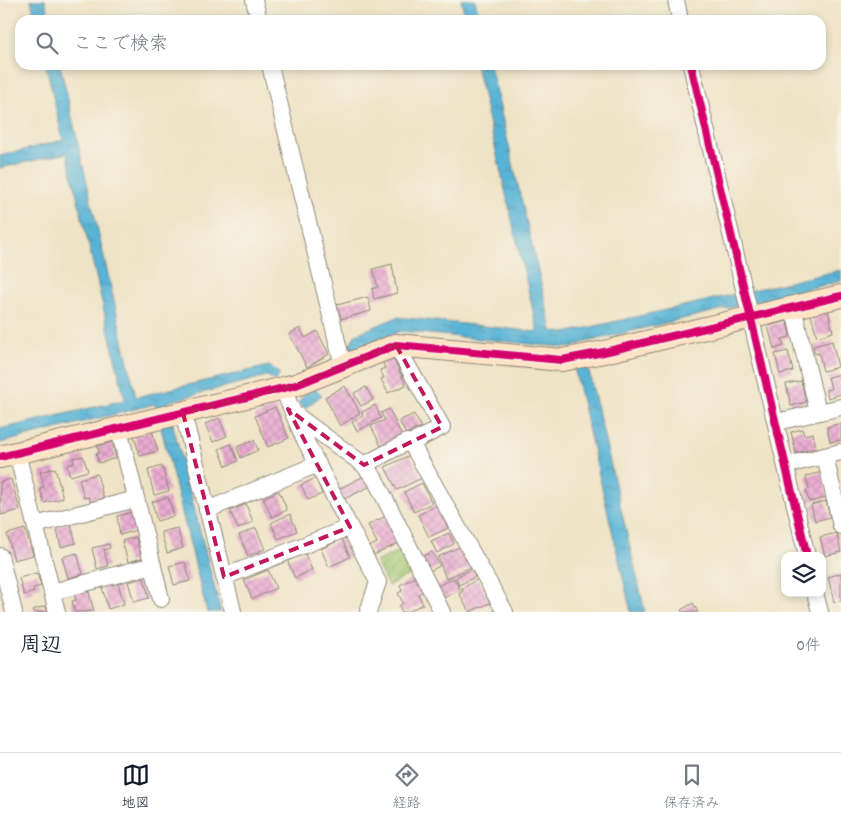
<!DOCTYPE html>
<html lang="ja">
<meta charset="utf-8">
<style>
:root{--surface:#fff;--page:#f2f2f3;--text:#1f2937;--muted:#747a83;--line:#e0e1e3;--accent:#111827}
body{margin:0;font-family:Dekko,"Klee One",sans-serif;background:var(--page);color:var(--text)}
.controls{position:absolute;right:15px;bottom:15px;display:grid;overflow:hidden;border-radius:10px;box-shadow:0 2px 8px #0003}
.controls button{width:45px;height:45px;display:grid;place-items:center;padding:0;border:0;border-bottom:1px solid var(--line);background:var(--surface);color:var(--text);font:25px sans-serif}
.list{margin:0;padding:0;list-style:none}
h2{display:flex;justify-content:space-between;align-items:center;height:65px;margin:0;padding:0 20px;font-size:21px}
h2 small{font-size:16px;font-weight:400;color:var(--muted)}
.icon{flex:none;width:28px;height:28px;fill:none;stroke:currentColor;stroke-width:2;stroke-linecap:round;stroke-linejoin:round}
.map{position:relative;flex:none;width:841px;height:612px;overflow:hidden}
.search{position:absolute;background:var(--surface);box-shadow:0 2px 8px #0003;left:15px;right:15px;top:15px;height:55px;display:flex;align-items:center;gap:12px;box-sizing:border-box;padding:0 18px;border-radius:15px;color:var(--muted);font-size:19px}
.sheet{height:140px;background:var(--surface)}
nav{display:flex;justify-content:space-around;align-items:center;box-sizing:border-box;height:70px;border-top:1px solid var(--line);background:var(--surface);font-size:14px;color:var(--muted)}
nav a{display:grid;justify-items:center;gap:2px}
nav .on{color:var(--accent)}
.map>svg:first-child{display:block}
.garden{fill:url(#garden-furrows);stroke:#68784c}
.water{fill:url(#water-ripples);stroke:#427080}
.building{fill:url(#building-cross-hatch)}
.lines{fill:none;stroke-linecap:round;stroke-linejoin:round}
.street-casing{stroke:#8d8778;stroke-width:18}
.secondary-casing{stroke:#8d8778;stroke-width:24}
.street{stroke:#fff;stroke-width:16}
.secondary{stroke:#fee4c5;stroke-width:22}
.cycleway-casing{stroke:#f7f3e8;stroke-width:11}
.cycleway{stroke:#d6006c;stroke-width:8}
.marked{fill:none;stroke:#c2185b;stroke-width:4;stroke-dasharray:10 6;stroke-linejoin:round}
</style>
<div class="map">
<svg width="841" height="612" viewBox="0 0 841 612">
<defs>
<pattern id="garden-furrows" width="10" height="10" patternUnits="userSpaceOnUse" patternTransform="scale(1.25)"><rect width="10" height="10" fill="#a4c66e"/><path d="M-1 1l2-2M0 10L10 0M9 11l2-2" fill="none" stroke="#8daa5f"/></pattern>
<pattern id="water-ripples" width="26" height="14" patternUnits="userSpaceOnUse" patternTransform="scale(1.25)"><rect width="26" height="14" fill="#58b4d6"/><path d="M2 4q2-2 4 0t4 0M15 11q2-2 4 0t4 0" fill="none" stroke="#4993ae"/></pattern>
<pattern id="building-cross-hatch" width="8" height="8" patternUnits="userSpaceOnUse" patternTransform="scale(1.25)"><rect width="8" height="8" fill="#eaacd1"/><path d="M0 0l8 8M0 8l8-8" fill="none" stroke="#c994b4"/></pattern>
</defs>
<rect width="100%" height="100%" fill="#f7f3e8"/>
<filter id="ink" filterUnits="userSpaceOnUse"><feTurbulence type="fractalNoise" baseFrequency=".02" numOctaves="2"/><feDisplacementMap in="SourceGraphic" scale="10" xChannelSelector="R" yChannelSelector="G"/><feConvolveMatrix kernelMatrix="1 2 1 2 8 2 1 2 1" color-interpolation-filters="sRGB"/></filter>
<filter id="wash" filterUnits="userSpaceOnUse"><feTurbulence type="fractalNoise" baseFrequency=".0096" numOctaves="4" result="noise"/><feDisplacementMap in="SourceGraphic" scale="20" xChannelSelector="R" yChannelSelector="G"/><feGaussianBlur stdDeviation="1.12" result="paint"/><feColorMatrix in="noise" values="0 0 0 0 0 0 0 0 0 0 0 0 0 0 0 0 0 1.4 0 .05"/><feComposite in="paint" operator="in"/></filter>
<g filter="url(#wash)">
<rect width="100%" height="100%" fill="#efe3c5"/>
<path class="garden" d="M404,548L416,571L388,586L376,562Z"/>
<path class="water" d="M31,0H45L50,20H35Z
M461,0H475L480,20H466Z
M46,65H60L136,397L269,366L280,374L275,381L267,376L167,402L221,612H207L155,404L0,443V429L125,400L67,153L0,168V156L63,140Z
M476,65H490L552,331L565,333L841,270V281L582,343L571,348L400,331L353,352L347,349L356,334L398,317L538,332Z
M587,363L645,612H631L574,367Z
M316,389L322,395L305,408L298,403L304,395Z"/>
<g id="blocks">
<path class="building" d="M392,264L397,293L374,299L372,289L378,287L373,269Z
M368,297L371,311L341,319L337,305Z
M828,310L833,332L817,337L811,315Z
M787,321L790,337L782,339L784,346L774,349L768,326Z
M300,328L305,338L317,331L329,354L307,367L289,334Z
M832,341L838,367L823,371L819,353L815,354L813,346Z
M788,351L793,371L780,374L775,354Z
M392,356L406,385L388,393L381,379L384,378L380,370L385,368L382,361Z
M841,374V394L828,398L826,390L831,389L828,377Z
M801,381L806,402L791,406L786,384Z
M345,386L360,413L340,426L325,397Z
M366,387L373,400L361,406L354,393Z
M375,405L381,418L357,431L352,422L363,416L362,412Z
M275,407L289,438L268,447L255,416Z
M389,409L402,436L381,446L371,426L385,420L381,413Z
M414,414L421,427L406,434L399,421Z
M219,418L227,436L213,442L205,424Z
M841,423V440L830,442L827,427Z
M802,429L804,435L813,433L816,448L796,453L791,432Z
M152,431L158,451L140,456L134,436Z
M254,440L258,450L241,458L237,447Z
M112,442L116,458L99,463L96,454L99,453L97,446Z
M231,444L238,461L226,466L219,449Z
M410,455L422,478L397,490L385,467Z
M83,456L88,471L70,476L67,465L74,463L73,458Z
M162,466L169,491L154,495L148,470Z
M55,468L63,498L44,503L40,488L44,487L40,472Z
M822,472L828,497L809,502L806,490L809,489L806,476Z
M97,474L104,499L91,503L89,497L84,498L79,479Z
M366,475L371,486L344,499L339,489Z
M316,478L322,494L308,500L301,485Z
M11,479L20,510L1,515L0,482Z
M422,483L432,503L414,512L404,492Z
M279,491L287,510L272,517L263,498Z
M168,497L174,516L157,521L152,502Z
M826,501L830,517L815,521L811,505Z
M246,504L253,522L238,529L230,511Z
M437,505L448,528L429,537L418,515Z
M131,512L137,530L120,535L117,516Z
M290,514L297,531L278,539L271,523Z
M386,516L399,543L374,555L369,547L377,543L368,525Z
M70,522L76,543L61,547L56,526Z
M177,528L183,548L167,553L161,532Z
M256,528L265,549L248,556L239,535Z
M25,529L33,555L14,560L7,534Z
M449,533L454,544L437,553L431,541Z
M837,533L841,552L825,556L820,537Z
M136,537L142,558L128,562L122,541Z
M342,539L350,557L329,567L321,549Z
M109,544L110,548L104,550L108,566L97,569L92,548Z
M461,546L471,567L446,579L438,557Z
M304,552L312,570L295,578L287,560Z
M432,552L440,566L427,572L420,558Z
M77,553L83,574L68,578L62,557Z
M185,562L190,581L174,585L169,566Z
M472,569L475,577L459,585L456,577Z
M268,570L276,588L252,599L244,580Z
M37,573L41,586L33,588L34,592L24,595L19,578Z
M841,573V601L834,602L828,577Z
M418,576L425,590L418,594L423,604L407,612H402L399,606L403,603L398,593L402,591L400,585Z
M144,578L149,598L134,602L128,582Z
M454,578L460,590L439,600L433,588Z
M478,579L490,603L469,612L459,593L463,591L462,588Z
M118,583L124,604L108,609L102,587Z
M88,589L94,611L75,612L72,601L76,600L74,593Z
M693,603L698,612H682L681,610Z
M46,606L48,612H33L32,610Z"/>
</g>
</g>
<g filter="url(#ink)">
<use href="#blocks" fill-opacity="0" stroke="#8d8778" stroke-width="1"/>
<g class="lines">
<g class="street-casing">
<path id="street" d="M254,0L259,20
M676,0L680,20
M270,65L343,366
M691,65L807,556
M793,307L818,412
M396,345L442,427L411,443L505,612
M283,389L303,436L378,582L368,612
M183,413L233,611
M293,413L364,465L375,479L442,612
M777,422L841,407
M119,429L161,599
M17,453L57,612
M825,456L841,526
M364,465L407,442L411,443
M787,465L841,452
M207,510L318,464
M35,525L136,499
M0,556L14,612
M224,577L350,527
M52,592L153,565
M815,593L820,612"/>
</g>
<g class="secondary-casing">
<path id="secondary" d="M0,457L296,385L396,345L562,360L604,352L841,296"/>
</g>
<use href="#street" class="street"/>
<use href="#secondary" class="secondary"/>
<g class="cycleway-casing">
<path id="cycleway" d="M691,65L807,556
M0,457L296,385L396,345L562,360L604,352L841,296"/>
</g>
<use href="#cycleway" class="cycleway"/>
</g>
</g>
<path class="marked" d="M396,345L442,427L364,465L288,409L350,527L224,577L183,413L296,385Z"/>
</svg>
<div class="controls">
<button><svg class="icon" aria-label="layers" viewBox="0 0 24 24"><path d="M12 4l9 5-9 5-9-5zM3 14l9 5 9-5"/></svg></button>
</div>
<div class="search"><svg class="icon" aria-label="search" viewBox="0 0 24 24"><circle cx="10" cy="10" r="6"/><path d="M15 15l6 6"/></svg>ここで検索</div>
</div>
<section class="sheet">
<h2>周辺<small>0件</small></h2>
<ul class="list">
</ul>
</section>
<nav>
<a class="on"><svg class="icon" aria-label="map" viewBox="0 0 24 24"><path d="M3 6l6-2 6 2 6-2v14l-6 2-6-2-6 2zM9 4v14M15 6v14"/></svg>地図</a>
<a><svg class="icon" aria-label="directions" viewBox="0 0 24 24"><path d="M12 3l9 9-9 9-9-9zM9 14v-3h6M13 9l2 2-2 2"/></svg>経路</a>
<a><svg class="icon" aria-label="saved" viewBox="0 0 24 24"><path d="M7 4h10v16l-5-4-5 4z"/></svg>保存済み</a>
</nav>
